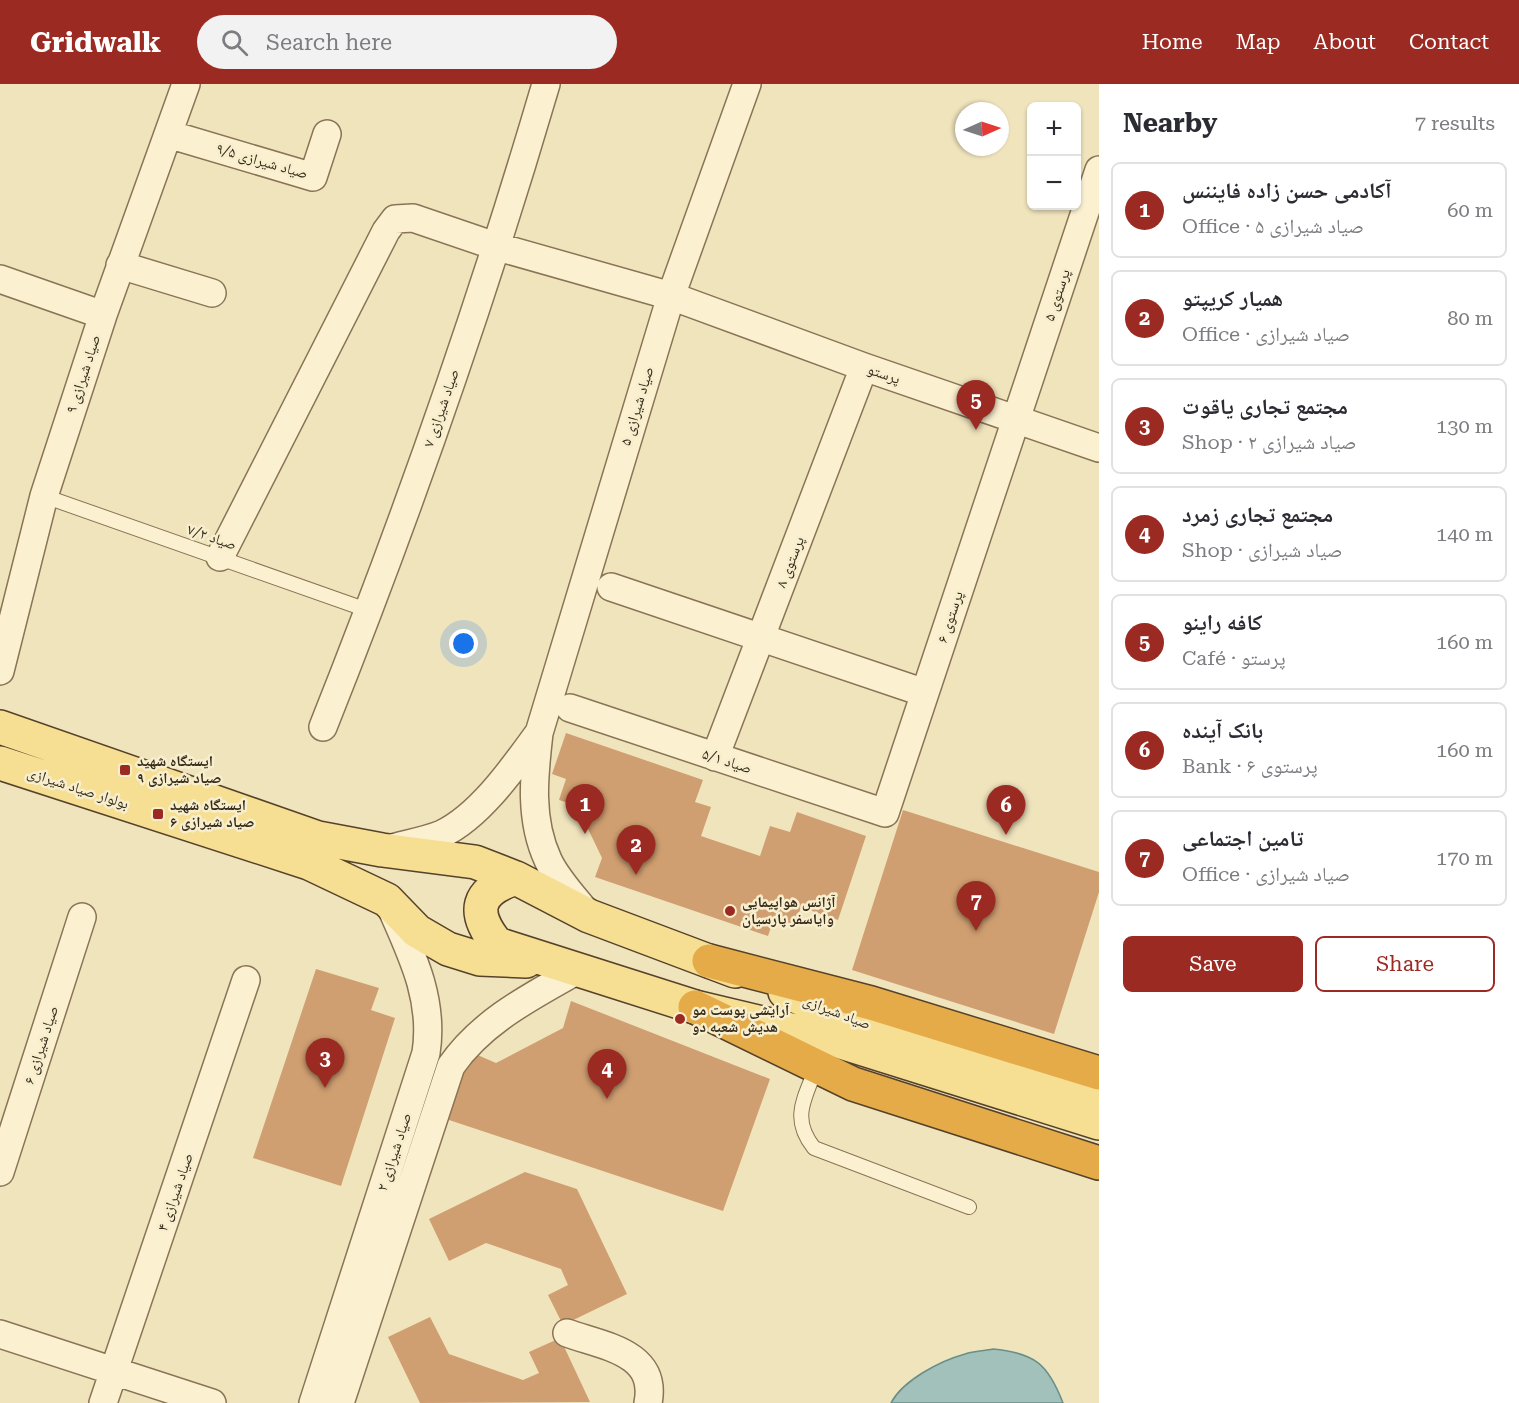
<!DOCTYPE html>
<meta charset="utf-8">
<style>
:root{--surface:#fff;--page:#f2f2f3;--text:#2b2b33;--muted:#7c7c81;--line:#e1e1e2;--accent:#9b2a22}
body{margin:0;font-family:"Roboto Serif","Noto Naskh Arabic",serif;background:var(--page);color:var(--text)}
.controls{position:absolute;right:18px;top:18px;display:grid;overflow:hidden;border-radius:9px;box-shadow:0 2px 4px #0004}
.controls button{width:54px;height:54px;display:grid;place-items:center;padding:0;border:0;border-bottom:2px solid var(--line);background:var(--surface);color:var(--text);font:30px sans-serif}
.compass{position:absolute;left:955px;top:18px;width:54px;height:54px;border-radius:50%;background:var(--surface);box-shadow:0 2px 4px #0004;rotate:87deg}
.you{position:absolute;left:464px;top:560px;width:21px;height:21px;margin:-15px;border:4px solid #fff;border-radius:50%;background:#1a73e8;box-shadow:0 0 0 9px #1a73e833}
.badge{display:grid;place-items:center;width:39px;height:39px;border-radius:50%;background:var(--accent);color:#fff;font-size:20px;font-weight:700}
.pin{position:absolute;translate:-50% -50px;filter:drop-shadow(0 2px 3px #0008)}
.pin::after{content:'';position:absolute;top:32px;width:21px;height:18px;background:inherit;clip-path:polygon(0 0,100% 0,50% 100%)}
.list{margin:0;padding:0;list-style:none}
h2{display:flex;justify-content:space-between;align-items:center;height:78px;margin:0;padding:0 24px;font-size:26px}
h2 small{font-size:20px;font-weight:400;color:var(--muted)}
.list li{display:grid;grid-template-columns:39px 1fr auto;gap:18px;align-items:center;box-sizing:border-box;height:96px;margin:0 12px 12px;padding:0 12px;border:2px solid var(--line);border-radius:9px}
.list b{display:block;font-size:22px;white-space:nowrap}
.list p{margin:0;font-size:20px;white-space:nowrap;color:var(--muted)}
.list em{font-size:20px;font-style:normal;color:var(--muted)}
.actions{display:flex;gap:12px;padding:18px 24px}
.actions a{flex:1;padding:14px 0;border:2px solid var(--accent);border-radius:9px;text-align:center;font-size:21px;color:var(--accent)}
.actions .main{background:var(--accent);color:#fff}
.icon{flex:none;width:33px;height:33px;fill:none;stroke:currentColor;stroke-width:2;stroke-linecap:round;stroke-linejoin:round}
.map{position:relative;flex:none;width:1099px;height:1319px;overflow:hidden}
header{display:flex;align-items:center;gap:36px;box-sizing:border-box;height:84px;padding:0 30px;background:var(--accent);color:#fff}
header strong{font-size:28px}
nav{display:flex;gap:33px;margin-inline-start:auto;font-size:21px}
.search{width:420px;height:54px;background:var(--page);display:flex;align-items:center;gap:15px;box-sizing:border-box;padding:0 21px;border-radius:33px;color:var(--muted);font-size:22px}
main{display:flex}
aside{flex:1;background:var(--surface)}
.map>svg:first-child{display:block}
.water{fill:#a1c1ba;stroke:#688f88;stroke-width:1.5}
.building{fill:#d09f71}
.lines{fill:none;stroke-linecap:round;stroke-linejoin:round}
.lane-casing{stroke:#897456;stroke-width:16}
.street-casing{stroke:#897456;stroke-width:30}
.primary-casing{stroke:#56422a;stroke-width:36}
.highway-casing{stroke:#56422a;stroke-width:36}
.lane{stroke:#fbf1d1;stroke-width:14}
.street{stroke:#fbf1d1;stroke-width:27}
.primary{stroke:#f6de92;stroke-width:33}
.highway{stroke:#e5ab48;stroke-width:33}
.poi-dot{fill:#9b2a22;stroke:#f7eecd;stroke-width:2}
.labels{text-anchor:middle;stroke-width:5;stroke-linejoin:round;paint-order:stroke}
.street-label{font-size:15px;fill:#372b1b;stroke:#f7eecd}
.poi-label{font-size:15px;font-weight:bold;fill:#372b1b;stroke:#f7eecd;text-anchor:start}
</style>
<header>
<strong>Gridwalk</strong>
<div class="search"><svg class="icon" aria-label="search" viewBox="0 0 24 24"><circle cx="10" cy="10" r="6"/><path d="M15 15l6 6"/></svg>Search here</div>
<nav><a>Home</a><a>Map</a><a>About</a><a>Contact</a></nav>
</header>
<main>
<div class="map">
<svg width="1099" height="1319" viewBox="0 0 1099 1319">
<rect width="100%" height="100%" fill="#f0e4bd"/>
<path class="water" d="M993,1265C1035,1269 1048,1280 1063,1319H891C903,1296 940,1277 965,1270C974,1267 984,1267 993,1265Z"/>
<path class="building" d="M566,649L703,696L695,718L711,723L701,752L760,772L770,742L790,748L797,728L866,752L838,836L801,823L795,841L774,834L768,852L595,793L602,774L577,722L559,716L566,695L552,690Z
M903,726L1099,788V808L1054,950L852,886Z
M316,885L379,904L371,926L395,934L341,1102L253,1074Z
M571,917L770,995L723,1127L446,1035L466,966L496,979L563,944Z
M525,1088L577,1105L627,1210L563,1241L548,1211L568,1201L561,1185L486,1159L449,1177L429,1135Z
M430,1233L449,1270L523,1296L539,1289L529,1268L560,1254L590,1318L420,1319L388,1253Z"/>
<g class="lines">
<g class="lane-casing">
<path id="lane" d="M44,412L370,527
M817,982C805,1014 790,1034 814,1064L969,1123"/>
</g>
<g class="street-casing">
<path id="street" d="M168,50L313,93L327,50
M120,181L212,209
M0,195L103,231
M220,473L386,147L395,135L413,134L498,163L671,212L864,283L1099,364
M611,503L925,609
M0,587L44,412L103,231L186,0
M570,624L885,729L1099,86
M323,643C407,432 482,218 546,0
M715,673L864,283
M388,765C405,760 425,757 442,750C480,732 514,683 538,650
M589,832C576,815 557,796 548,776C529,735 534,692 539,649L671,212L747,0
M0,1088L82,833
M567,1249C603,1262 658,1268 648,1319
M0,1250L212,1319
M103,1319L246,896
M313,1319L426,969C434,918 414,875 393,828
M340,1319L451,982C482,937 532,912 578,886"/>
</g>
<g class="primary-casing">
<path id="primary" d="M0,643L318,754L382,766L475,778L516,794L589,832L735,887
M0,679L309,779L387,816L417,847L448,865L480,875L526,877
M516,794C476,807 471,828 497,860L695,923L841,958L1099,1039
M785,908L852,935L1099,1014"/>
</g>
<g class="highway-casing">
<path id="highway" d="M709,877L871,919L1099,989
M695,923L853,1000L1099,1079"/>
</g>
<use href="#lane" class="lane"/>
<use href="#street" class="street"/>
<use href="#primary" class="primary"/>
<use href="#highway" class="highway"/>
</g>
<g class="poi-dot">
<rect x="119" y="680" width="12" height="12" rx="3"/>
<rect x="152" y="724" width="12" height="12" rx="3"/>
<circle cx="730" cy="827" r="6"/>
<circle cx="680" cy="935" r="6"/>
</g>
<g class="labels">
<g class="street-label">
<text transform="translate(262 77) rotate(16)" y="5">صیاد شیرازی ۹/۵</text>
<text transform="translate(1057 211) rotate(-72)" y="5">پرستوی ۵</text>
<text transform="translate(83 290) rotate(-72)" y="5">صیاد شیرازی ۹</text>
<text transform="translate(884 290) rotate(19)" y="5">پرستو</text>
<text transform="translate(637 322) rotate(-73)" y="5">صیاد شیرازی ۵</text>
<text transform="translate(441 324) rotate(-71)" y="5">صیاد شیرازی ۷</text>
<text transform="translate(212 453) rotate(19)" y="5">صیاد ۷/۲</text>
<text transform="translate(790 478) rotate(-69)" y="5">پرستوی ۸</text>
<text transform="translate(950 533) rotate(-72)" y="5">پرستوی ۶</text>
<text transform="translate(727 677) rotate(18)" y="5">صیاد ۵/۱</text>
<text transform="translate(78 704) rotate(18)" y="5">بولوار صیاد شیرازی</text>
<text transform="translate(837 928) rotate(21)" y="5">صیاد شیرازی</text>
<text transform="translate(41 961) rotate(-72)" y="5">صیاد شیرازی ۶</text>
<text transform="translate(394 1068) rotate(-72)" y="5">صیاد شیرازی ۲</text>
<text transform="translate(175 1108) rotate(-71)" y="5">صیاد شیرازی ۴</text>
</g>
<g class="poi-label">
<text x="137" y="682">ایستگاه شهید<tspan x="137" dy="17">صیاد شیرازی ۹</tspan></text>
<text x="170" y="726">ایستگاه شهید<tspan x="170" dy="17">صیاد شیرازی ۶</tspan></text>
<text x="742" y="823">آژانس هواپیمایی<tspan x="742" dy="17">وایاسفر پارسیان</tspan></text>
<text x="692" y="931">آرایشی پوست مو<tspan x="692" dy="17">هدیش شعبه دو</tspan></text>
</g>
</g>
</svg>
<div class="controls">
<button>+</button>
<button>−</button>
</div>
<svg class="compass" viewBox="-18 -18 36 36"><path d="M0-13l5 13h-10z" fill="#e53935"/><path d="M0 13l5-13h-10z" fill="#7c7c81"/></svg>
<div class="you"></div>
<div class="pin badge" style="left:585px;top:750px">1</div>
<div class="pin badge" style="left:636px;top:791px">2</div>
<div class="pin badge" style="left:325px;top:1004px">3</div>
<div class="pin badge" style="left:607px;top:1015px">4</div>
<div class="pin badge" style="left:976px;top:346px">5</div>
<div class="pin badge" style="left:1006px;top:751px">6</div>
<div class="pin badge" style="left:976px;top:847px">7</div>
</div>
<aside>
<h2>Nearby<small>7 results</small></h2>
<ul class="list">
<li><span class="badge">1</span><div><b>آکادمی حسن زاده فایننس</b><p>Office · صیاد شیرازی ۵</p></div><em>60 m</em></li>
<li><span class="badge">2</span><div><b>همیار کریپتو</b><p>Office · صیاد شیرازی</p></div><em>80 m</em></li>
<li><span class="badge">3</span><div><b>مجتمع تجاری یاقوت</b><p>Shop · صیاد شیرازی ۲</p></div><em>130 m</em></li>
<li><span class="badge">4</span><div><b>مجتمع تجاری زمرد</b><p>Shop · صیاد شیرازی</p></div><em>140 m</em></li>
<li><span class="badge">5</span><div><b>کافه راینو</b><p>Café · پرستو</p></div><em>160 m</em></li>
<li><span class="badge">6</span><div><b>بانک آینده</b><p>Bank · پرستوی ۶</p></div><em>160 m</em></li>
<li><span class="badge">7</span><div><b>تامین اجتماعی</b><p>Office · صیاد شیرازی</p></div><em>170 m</em></li>
</ul>
<div class="actions"><a class="main">Save</a><a>Share</a></div>
</aside>
</main>
